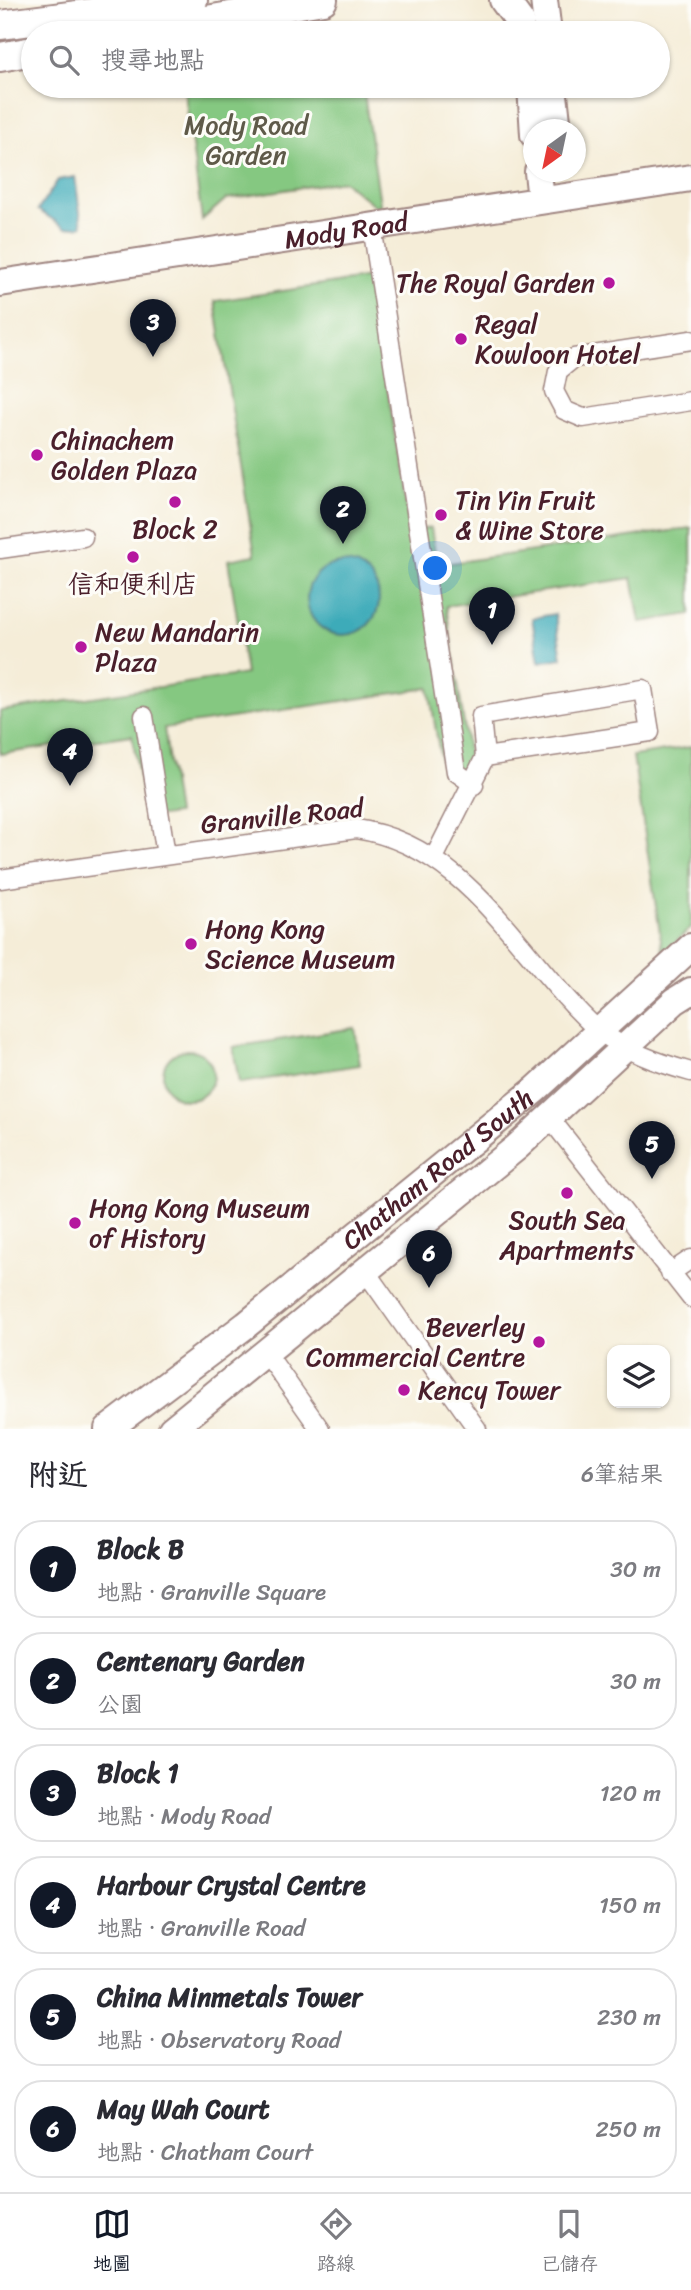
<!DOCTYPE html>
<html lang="zh-TW">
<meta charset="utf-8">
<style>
:root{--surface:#fff;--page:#f2f2f3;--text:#2b2b33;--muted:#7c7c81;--line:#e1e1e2;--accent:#111827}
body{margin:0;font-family:Sriracha,"LXGW WenKai TC",sans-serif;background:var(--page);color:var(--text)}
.controls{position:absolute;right:21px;bottom:21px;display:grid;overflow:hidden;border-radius:14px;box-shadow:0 2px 5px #0004}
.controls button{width:63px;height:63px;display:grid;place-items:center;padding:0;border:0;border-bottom:2px solid var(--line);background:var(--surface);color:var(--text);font:35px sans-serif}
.compass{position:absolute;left:523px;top:119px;width:63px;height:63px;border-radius:50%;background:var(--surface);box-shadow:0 2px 5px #0004;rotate:213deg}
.you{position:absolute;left:436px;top:569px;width:24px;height:24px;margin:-18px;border:5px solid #fff;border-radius:50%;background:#1a73e8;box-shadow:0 0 0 10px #1a73e833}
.badge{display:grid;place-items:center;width:46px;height:46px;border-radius:50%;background:var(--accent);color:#fff;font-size:23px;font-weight:700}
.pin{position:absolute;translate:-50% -58px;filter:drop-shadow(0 2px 4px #0008)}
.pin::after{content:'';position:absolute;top:37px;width:24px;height:21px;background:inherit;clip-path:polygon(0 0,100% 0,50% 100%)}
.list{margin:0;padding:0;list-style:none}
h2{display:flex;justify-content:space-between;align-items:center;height:91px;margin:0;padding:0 28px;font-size:30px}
h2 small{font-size:23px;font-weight:400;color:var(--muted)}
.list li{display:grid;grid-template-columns:46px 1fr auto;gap:21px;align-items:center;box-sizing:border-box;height:98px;margin:0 14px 14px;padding:0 14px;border:2px solid var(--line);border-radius:28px}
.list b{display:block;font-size:26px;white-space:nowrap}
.list p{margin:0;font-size:23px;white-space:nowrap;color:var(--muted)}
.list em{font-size:23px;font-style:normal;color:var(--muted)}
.icon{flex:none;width:38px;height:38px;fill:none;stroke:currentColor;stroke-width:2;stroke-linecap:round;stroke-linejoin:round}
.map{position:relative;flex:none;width:691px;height:1429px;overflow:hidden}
.search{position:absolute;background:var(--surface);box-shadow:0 2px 5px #0004;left:21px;right:21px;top:21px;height:77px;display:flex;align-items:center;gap:18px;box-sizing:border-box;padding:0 24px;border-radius:38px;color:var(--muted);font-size:26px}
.sheet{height:763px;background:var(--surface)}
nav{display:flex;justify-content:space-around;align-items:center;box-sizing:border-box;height:98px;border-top:2px solid var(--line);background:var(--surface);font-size:19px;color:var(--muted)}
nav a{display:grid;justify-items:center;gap:4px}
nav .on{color:var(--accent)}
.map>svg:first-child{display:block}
.green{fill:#85c881;stroke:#687456;stroke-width:2}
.water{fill:#3cabb9;stroke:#436572;stroke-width:2}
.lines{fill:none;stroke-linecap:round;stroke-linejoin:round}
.street-casing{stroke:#a08682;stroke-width:21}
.secondary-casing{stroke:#a08682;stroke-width:30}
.primary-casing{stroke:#a08682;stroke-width:32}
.street{stroke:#fff;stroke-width:18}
.secondary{stroke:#fff;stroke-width:26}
.primary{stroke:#fff;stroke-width:28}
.poi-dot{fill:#b5179e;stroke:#fdfcf7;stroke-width:2.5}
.labels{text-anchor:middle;stroke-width:6;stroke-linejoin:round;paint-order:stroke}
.park-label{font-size:26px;fill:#5f5a49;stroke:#fdfcf7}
.street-label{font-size:26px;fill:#4a1f2b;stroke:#fdfcf7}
.poi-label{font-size:26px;fill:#4a1f2b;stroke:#fdfcf7;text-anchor:start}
</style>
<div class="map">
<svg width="691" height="1429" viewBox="0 0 691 1429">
<rect width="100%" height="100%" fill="#fdfcf7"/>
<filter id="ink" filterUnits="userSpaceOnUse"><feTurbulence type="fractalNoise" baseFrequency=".0143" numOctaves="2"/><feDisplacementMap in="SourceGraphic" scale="14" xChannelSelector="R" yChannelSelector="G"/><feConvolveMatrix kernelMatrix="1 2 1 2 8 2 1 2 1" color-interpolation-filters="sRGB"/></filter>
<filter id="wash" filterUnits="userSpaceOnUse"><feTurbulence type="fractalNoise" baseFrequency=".00686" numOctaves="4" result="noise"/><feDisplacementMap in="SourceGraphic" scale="28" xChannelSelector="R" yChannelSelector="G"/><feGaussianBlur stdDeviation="1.57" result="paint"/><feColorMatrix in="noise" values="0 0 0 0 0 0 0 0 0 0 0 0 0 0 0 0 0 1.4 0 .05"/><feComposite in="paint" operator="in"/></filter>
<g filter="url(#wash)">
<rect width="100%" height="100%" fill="#f5edd8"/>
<path class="green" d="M184,86H363L381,210L343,181L226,199L202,220Z
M370,278L410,531L431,528L437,565L691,528V614L640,622L632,578L446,606L471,770L443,774L429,688L164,728L177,814L146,818L132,735L0,754V711L246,674L228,560L255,555L215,301Z
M691,747V928L663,953L633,756Z
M355,1028L360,1065L239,1083L233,1047Z
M163 1075a25 25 0 1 1 50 0a25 25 0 1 1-50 0Z"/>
<path class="water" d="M75,177L82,226L66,228L38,210L58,180Z
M307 599a36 36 0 1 1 72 0a36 36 0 1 1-72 0Z
M555,614L562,658L539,662L532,618Z"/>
</g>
<g filter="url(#ink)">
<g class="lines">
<g class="street-casing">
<path id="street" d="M372,226L456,772L474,785
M691,340L574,358L558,371L554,391L564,410L583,418L691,401
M0,549L83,537
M144,716L166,855
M434,858L485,757L481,716L643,689L650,732L485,757
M0,879L356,829C469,845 520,960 598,1030C628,1052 655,1062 691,1072
M549,1117L691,1298
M366,1272L477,1429
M670,1273L691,1259
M267,1354L320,1429"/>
</g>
<g class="secondary-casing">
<g id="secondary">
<path d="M544,0L548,33"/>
<path d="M531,86L534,135"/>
<path d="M553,86L558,130"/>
<path d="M538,172L541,200"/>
<path id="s1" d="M0,283L691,178"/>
<path id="s2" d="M108,1429L246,1325L535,1090L691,947"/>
<path d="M172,1429L517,1147L675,1001L691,991"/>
</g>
</g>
<g class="primary-casing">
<path id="primary" d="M504,0L520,22
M0,25L193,0
M131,33L323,0
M0,57L33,51"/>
</g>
<use href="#street" class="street"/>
<use href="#secondary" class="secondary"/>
<use href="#primary" class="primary"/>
</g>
</g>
<g class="poi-dot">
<circle cx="609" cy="283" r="7"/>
<circle cx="461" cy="339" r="7"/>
<circle cx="37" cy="455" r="7"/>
<circle cx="175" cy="502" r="7"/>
<circle cx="441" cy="515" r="7"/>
<circle cx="133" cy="557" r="7"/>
<circle cx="81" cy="647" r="7"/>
<circle cx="191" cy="944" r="7"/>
<circle cx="567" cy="1193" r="7"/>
<circle cx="75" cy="1223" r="7"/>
<circle cx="539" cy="1342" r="7"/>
<circle cx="404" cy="1390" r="7"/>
</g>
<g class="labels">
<g class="park-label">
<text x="246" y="134">Mody Road<tspan x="246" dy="30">Garden</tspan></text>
</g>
<g class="street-label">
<text dy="9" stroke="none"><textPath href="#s1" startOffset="350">Mody Road</textPath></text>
<text transform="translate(282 816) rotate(-6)" y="9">Granville Road</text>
<text dy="9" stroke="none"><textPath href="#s2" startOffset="420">Chatham Road South</textPath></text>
</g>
<g class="poi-label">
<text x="595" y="292" text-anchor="end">The Royal Garden</text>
<text x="475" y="333">Regal<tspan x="475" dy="30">Kowloon Hotel</tspan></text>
<text x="51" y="449">Chinachem<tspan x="51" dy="30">Golden Plaza</tspan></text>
<text x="455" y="509">Tin Yin Fruit<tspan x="455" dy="30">&amp; Wine Store</tspan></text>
<text x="175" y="538" text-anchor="middle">Block 2</text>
<text x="133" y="593" text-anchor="middle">信和便利店</text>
<text x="95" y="641">New Mandarin<tspan x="95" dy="30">Plaza</tspan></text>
<text x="205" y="938">Hong Kong<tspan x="205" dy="30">Science Museum</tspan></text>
<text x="89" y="1217">Hong Kong Museum<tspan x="89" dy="30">of History</tspan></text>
<text x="567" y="1229" text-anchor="middle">South Sea<tspan x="567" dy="30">Apartments</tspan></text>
<text x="525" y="1336" text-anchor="end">Beverley<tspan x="525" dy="30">Commercial Centre</tspan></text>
<text x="418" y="1399">Kency Tower</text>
</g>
</g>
</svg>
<div class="controls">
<button><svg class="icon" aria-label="layers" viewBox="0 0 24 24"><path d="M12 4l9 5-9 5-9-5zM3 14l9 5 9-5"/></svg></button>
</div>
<svg class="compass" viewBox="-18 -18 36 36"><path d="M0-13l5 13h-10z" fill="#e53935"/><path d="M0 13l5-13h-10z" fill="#7c7c81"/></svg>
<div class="you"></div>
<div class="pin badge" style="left:492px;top:645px">1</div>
<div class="pin badge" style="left:343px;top:544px">2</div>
<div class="pin badge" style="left:153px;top:357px">3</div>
<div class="pin badge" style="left:70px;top:786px">4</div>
<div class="pin badge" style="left:652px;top:1179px">5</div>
<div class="pin badge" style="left:429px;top:1288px">6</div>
<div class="search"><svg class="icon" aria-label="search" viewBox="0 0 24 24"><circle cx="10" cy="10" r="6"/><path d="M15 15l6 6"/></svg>搜尋地點</div>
</div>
<section class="sheet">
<h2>附近<small>6筆結果</small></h2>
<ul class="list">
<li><span class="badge">1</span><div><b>Block B</b><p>地點 · Granville Square</p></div><em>30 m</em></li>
<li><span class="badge">2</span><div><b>Centenary Garden</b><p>公園</p></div><em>30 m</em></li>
<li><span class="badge">3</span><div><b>Block 1</b><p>地點 · Mody Road</p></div><em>120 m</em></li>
<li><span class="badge">4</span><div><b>Harbour Crystal Centre</b><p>地點 · Granville Road</p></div><em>150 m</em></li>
<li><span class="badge">5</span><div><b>China Minmetals Tower</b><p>地點 · Observatory Road</p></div><em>230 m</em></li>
<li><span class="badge">6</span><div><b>May Wah Court</b><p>地點 · Chatham Court</p></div><em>250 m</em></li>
</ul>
</section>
<nav>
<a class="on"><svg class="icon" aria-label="map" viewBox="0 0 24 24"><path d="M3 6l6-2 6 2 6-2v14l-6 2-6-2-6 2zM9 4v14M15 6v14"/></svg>地圖</a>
<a><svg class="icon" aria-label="directions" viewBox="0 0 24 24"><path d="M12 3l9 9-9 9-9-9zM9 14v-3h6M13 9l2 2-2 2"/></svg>路線</a>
<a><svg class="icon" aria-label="saved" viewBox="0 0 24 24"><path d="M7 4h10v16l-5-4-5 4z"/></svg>已儲存</a>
</nav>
